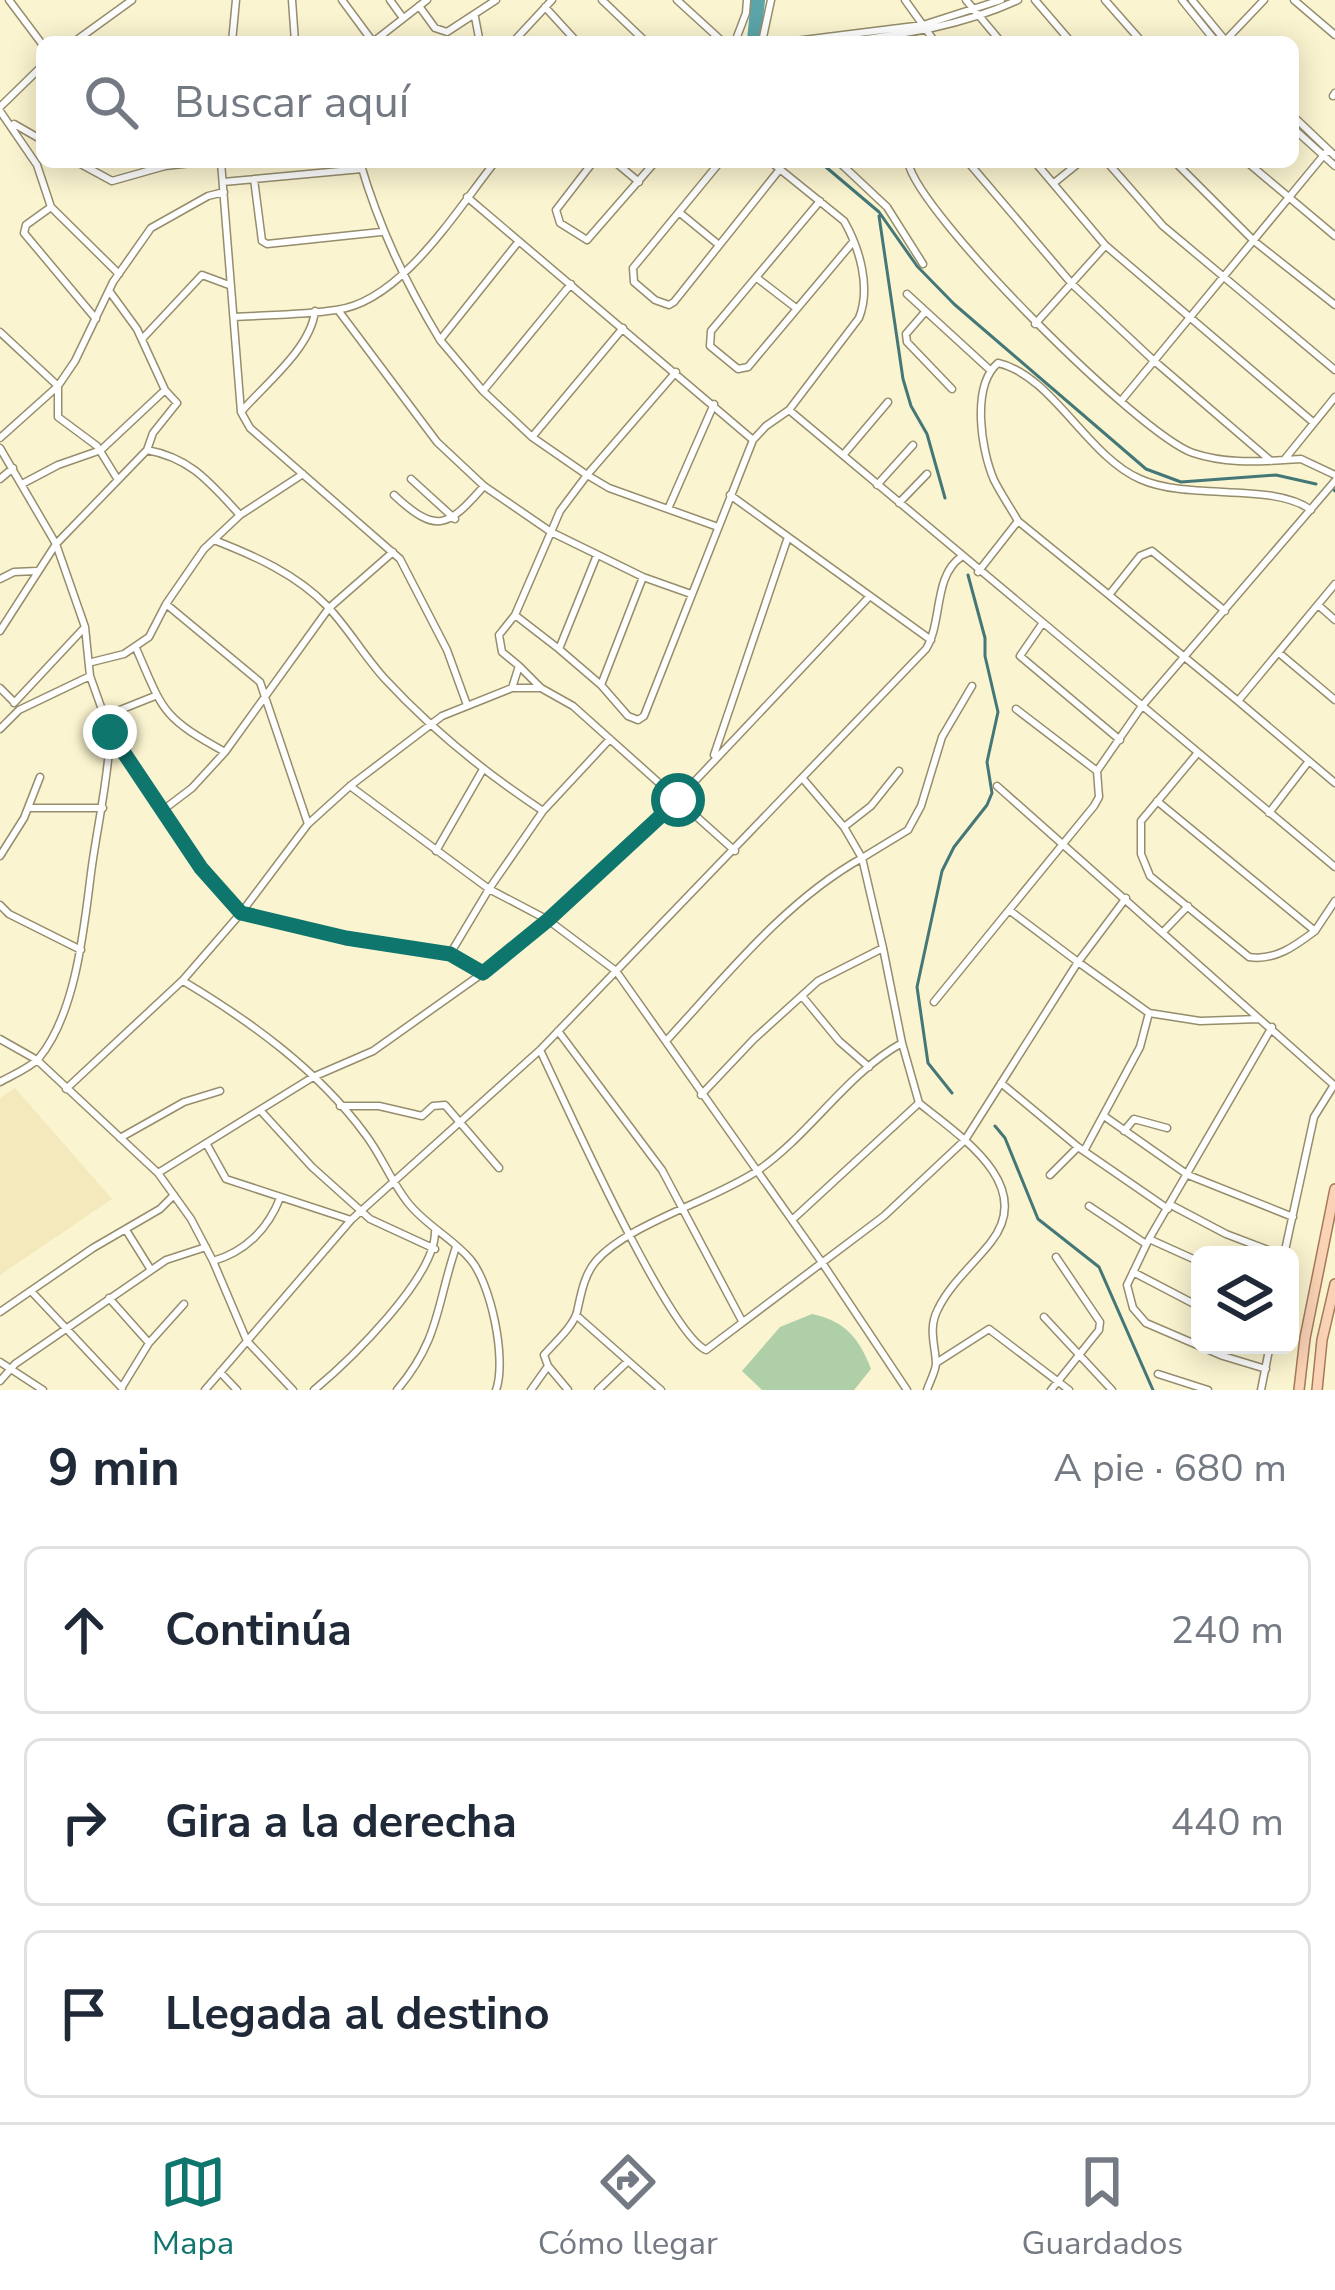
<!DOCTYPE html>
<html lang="es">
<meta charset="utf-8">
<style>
:root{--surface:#fff;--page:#f2f2f3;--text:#1f2937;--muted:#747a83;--line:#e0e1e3;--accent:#0f766e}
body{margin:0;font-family:"Nunito Sans",sans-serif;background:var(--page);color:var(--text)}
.controls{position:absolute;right:36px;bottom:36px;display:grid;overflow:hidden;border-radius:18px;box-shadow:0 6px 30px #0003}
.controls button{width:108px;height:108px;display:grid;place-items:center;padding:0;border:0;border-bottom:3px solid var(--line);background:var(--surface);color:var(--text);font:60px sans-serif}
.stop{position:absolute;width:36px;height:36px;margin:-27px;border:9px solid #0f766e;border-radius:50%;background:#fff}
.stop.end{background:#0f766e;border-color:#fff;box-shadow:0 3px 12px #0008}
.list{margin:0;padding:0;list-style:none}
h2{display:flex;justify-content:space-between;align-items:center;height:156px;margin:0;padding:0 48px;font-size:51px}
h2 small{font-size:39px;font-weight:400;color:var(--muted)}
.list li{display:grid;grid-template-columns:78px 1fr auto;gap:36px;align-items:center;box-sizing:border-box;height:168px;margin:0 24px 24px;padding:0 24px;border:3px solid var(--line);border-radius:18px}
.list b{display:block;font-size:45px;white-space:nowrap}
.list em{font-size:39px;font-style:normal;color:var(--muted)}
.icon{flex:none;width:66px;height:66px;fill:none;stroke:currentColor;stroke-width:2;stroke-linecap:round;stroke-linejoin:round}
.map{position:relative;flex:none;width:1335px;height:1390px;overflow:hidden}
.search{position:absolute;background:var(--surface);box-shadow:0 6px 30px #0003;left:36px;right:36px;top:36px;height:132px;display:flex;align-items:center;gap:30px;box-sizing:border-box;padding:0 42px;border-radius:18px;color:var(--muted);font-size:45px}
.sheet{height:732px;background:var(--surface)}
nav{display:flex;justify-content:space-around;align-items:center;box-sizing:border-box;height:168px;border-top:3px solid var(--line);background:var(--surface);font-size:33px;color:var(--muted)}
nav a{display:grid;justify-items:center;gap:6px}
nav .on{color:var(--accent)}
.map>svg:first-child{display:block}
.built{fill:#f3e9bd}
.green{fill:#afcfa9}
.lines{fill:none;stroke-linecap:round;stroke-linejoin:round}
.stream{stroke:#477;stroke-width:3}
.river{stroke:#5ba4a9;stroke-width:14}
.minor-casing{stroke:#958d6c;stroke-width:9}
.primary-casing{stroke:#a67a57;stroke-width:12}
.minor{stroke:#fff;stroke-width:6}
.primary{stroke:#fad2b5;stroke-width:9}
.route{stroke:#0f766e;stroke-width:15}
</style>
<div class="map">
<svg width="1335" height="1390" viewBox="0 0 1335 1390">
<rect width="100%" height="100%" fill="#fbf4d0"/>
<path class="built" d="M15,1088L112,1199L0,1275V1098Z"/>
<path class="green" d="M812,1314C845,1321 859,1338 871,1369L854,1390H762L742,1371L780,1327Z"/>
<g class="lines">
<path class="stream" d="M820,162L879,212L917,266L954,304L1146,469L1181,482L1276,475L1316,484
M879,216L903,379L911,406L927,434L945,498
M1334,490L1335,491
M952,1093L928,1063L917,987L942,871L954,847L987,805L992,793L987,762L998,712L985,656V638L968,575
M995,1126L1005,1138L1038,1219L1099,1267L1153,1390"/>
<path class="river" d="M754,40L758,0"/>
<g class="minor-casing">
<path id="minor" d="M9,0L42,44
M292,0L295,42
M342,0L373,42L427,0
M390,0L403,18
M602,0L646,42
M677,0L723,42
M905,0L935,42
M966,0L1001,42
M1035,0L1071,42
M1105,0L1142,42
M1182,0L1216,42
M1192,0L1224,39
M1294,0L1335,35
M419,6L435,28L447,32L496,0
M545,7L577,42
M475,17L479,38L475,42
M74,42L132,0
M232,42L236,0
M513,42L552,0
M735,42L746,13L747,0
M762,42L771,0
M787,42L923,25L1001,0
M844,42C905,34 962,26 1018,0
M1224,42L1264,0
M1333,96L1335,93
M0,107L42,66
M0,111L37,165L51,207L119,274
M1293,116L1335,156
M14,124L42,140
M1293,128L1335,166
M77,162L112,181L165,166L201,162
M221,162L241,412L250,428L400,559L447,650L467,705
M360,162C379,227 405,282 440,340
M593,162L556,210L560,223L587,240L655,162
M615,162L639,182
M720,162L633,268L634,282L655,300L669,305L674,302L780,169
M839,162L887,207L923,264
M908,162C918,214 1140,435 1193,453C1223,463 1253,462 1284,460L1335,397
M968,162L1072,284L1152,359L1271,461
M1035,162L1105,245L1314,423
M1107,162L1163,226L1335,370
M1175,162L1254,241L1335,305
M1247,162L1335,236
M254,179L262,241L267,244L381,232
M223,182L362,169
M1054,183L1080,162
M467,197L753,440
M820,201L711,331L710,346L738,369L748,367L853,242
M51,207L26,225L24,233L96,319
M680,213L719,245
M757,278L796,308
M110,292L137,329L165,390L177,403L153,433L147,450
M907,294L990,370
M338,310L437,442L484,486L551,532L515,615
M925,312L906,334L907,342L952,389
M234,317C267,315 302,315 336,310C401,302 456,211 495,162
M1035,324L1105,246
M0,332L58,386L0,438
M143,338L202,275L229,285
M676,372L587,475L609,488L718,527
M483,391L440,340L519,241
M1121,401L1328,150
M789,410L1335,867
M241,412C265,384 311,348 315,311
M532,437L483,391L571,284
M0,448L56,544L85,627L90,676L110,732L223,897L241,913L346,938L450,954L483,973
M844,454L888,402
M1284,460L1301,459L1335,475
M0,479L13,468
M411,479L455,519
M118,480L97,446L58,417V386L75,361L113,282L151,228L208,196L224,192
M22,484L58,465L101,450L165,390
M877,485L913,445
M394,495C437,535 448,527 484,486
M730,495L931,640
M899,503L927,474
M668,509L714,404
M1018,521C1010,507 1001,494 994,480C981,450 971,386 998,363C1052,375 1087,456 1140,479C1188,501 1274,482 1311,510
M214,540C255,556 296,574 327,606C348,628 364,656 385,679C433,731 484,772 543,811
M978,572L1018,521L1109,595L1140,556L1152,551L1225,611
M643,577L691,594
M0,579L14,572L37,571
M1335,584L1238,701L1335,783
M1109,595L1238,701
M166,604L260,682L308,824
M1318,605L1335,620
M1042,624L1020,656L1120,740
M0,631L56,544L147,450C191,458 210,483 240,515
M136,648C164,713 162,717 225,752
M559,649L601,685L628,716L638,720L644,716L753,440L766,426L789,410L859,318C871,288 860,249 844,221L771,162
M1279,653L1335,700
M92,662L124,654L149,637L166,604L204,549L240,515L303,474
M519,666L502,652L499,635L515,615L559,649L597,555
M601,685L643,577L551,532L560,511L587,475L532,437L623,328
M0,688L14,702
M512,688L519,666L541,688L573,706L735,851
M14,703L85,627
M1016,709L1097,771
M105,716L155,696
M0,729L19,710L90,676
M714,755L787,540
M1196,755L1141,821V854L1150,876L1249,957C1275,961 1295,946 1315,931
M350,786L489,889L548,920L616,971L823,1264L907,1390
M997,786L1335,1086
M1157,801L1315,931L1335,901
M28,808H103
M163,810L192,788L225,752L329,608L393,552
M1269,813L1309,761
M844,827L871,806L899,771
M436,851L482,771
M0,856L24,818L40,777
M0,905L9,914L81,950
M1009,910L1094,806L1099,797L1097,771L1142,706L1335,481
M1164,931L1188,906
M450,954L489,889L543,811L610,739
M183,981C250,1021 318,1070 365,1134C382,1156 391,1182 409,1204C427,1226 452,1238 470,1259C491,1283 507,1360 496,1390
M802,996L839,1041L869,1067
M934,1002L1009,910L1078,962L1126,898
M558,1031L662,1170L742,1321
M0,1039L37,1060L158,1173L191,1219L213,1261L247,1341L293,1390
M666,1041C725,977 785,901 862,858L844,827L804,780
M540,1050C564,1100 668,1333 706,1350L884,1216L965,1140L1078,962L1149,1013
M0,1082C12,1075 30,1068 39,1058C76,1013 84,928 91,873C97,827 108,782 110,736
M1001,1083L1078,1147L1168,1209
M66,1089L183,980L241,913L308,824L350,786L442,716L512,688H541
M701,1095L754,1039L818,981L883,948L862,858L908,830L921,806L942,737L972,686
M919,1103C960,1136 1036,1185 991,1242C974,1264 950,1284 938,1309C928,1328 935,1344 936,1363C936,1371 929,1383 927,1390
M340,1106H379L422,1116L433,1106L445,1105L499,1168
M260,1110L312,1167L370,1219L435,1249
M1104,1116L1188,1175L1293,1217
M1124,1131L1134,1119L1167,1128
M120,1138L184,1102L220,1091
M206,1143L226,1179L351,1220
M1084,1151L1140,1047L1149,1013L1200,1021L1259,1019
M158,1173L313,1077L373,1051L483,973L548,920L678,799L870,596
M1050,1175L1077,1148
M1171,1205L1226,1234L1281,1255
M1089,1206L1146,1244
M792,1220L919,1103L902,1043
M126,1230L151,1270
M1149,1239L1200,1262
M1284,1255L1314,1117L1334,1085
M213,1261C245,1252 268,1229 280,1198
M1133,1272L1200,1307
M31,1291L122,1388
M109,1298L149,1343
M0,1312L93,1248L160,1209L174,1195
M576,1315L661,1390
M1044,1317L1112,1390
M0,1362L43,1390
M936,1363L989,1329L1069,1390
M548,1366L568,1390
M1266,1369L1223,1356L1146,1323L1133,1308L1127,1285L1149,1239L1272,1027
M220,1372L237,1390
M1158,1374L1208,1390
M0,1381L15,1364L166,1260L206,1247
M122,1387L149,1343L184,1304
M205,1390L351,1220L540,1050L926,649C943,621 933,577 961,557
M314,1390C349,1361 435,1278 435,1232
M397,1390C440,1339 436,1306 456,1247
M531,1390L548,1366L544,1355C554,1343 573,1327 577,1312C581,1294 584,1275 596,1261C628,1224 714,1200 757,1171C810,1135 846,1074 902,1043L883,948
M598,1390L627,1362
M1051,1390L1099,1330L1100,1322L1056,1257
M1261,1390L1270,1345"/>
</g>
<g class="primary-casing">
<path id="primary" d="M1299,1390L1305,1338L1335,1189
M1317,1390L1322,1340L1335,1284"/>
</g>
<use href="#minor" class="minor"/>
<use href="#primary" class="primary"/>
</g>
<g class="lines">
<path class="route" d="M110,732L201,868L241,913L346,938L450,954L483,973L548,920L678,800"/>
</g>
</svg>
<div class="controls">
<button><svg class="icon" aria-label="layers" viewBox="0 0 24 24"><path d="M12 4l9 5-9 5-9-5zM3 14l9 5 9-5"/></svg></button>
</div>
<div class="stop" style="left:678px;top:800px"></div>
<div class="stop end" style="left:110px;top:732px"></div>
<div class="search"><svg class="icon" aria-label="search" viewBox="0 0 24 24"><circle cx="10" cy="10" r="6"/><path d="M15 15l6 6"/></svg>Buscar aquí</div>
</div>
<section class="sheet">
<h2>9 min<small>A pie · 680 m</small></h2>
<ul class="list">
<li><svg class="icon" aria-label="ahead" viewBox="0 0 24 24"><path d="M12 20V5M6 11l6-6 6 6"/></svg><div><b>Continúa</b></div><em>240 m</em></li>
<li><svg class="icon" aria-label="right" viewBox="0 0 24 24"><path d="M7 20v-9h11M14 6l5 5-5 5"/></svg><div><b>Gira a la derecha</b></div><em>440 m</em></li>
<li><svg class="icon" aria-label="arrive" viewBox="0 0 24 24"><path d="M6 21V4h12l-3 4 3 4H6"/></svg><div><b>Llegada al destino</b></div></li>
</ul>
</section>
<nav>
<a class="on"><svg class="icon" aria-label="map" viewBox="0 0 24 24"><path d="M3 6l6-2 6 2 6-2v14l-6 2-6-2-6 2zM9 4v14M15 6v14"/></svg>Mapa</a>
<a><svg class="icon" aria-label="directions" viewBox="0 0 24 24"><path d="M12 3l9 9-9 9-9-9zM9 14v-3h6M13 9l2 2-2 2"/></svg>Cómo llegar</a>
<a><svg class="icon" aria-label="saved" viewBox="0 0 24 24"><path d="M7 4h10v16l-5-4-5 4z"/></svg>Guardados</a>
</nav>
